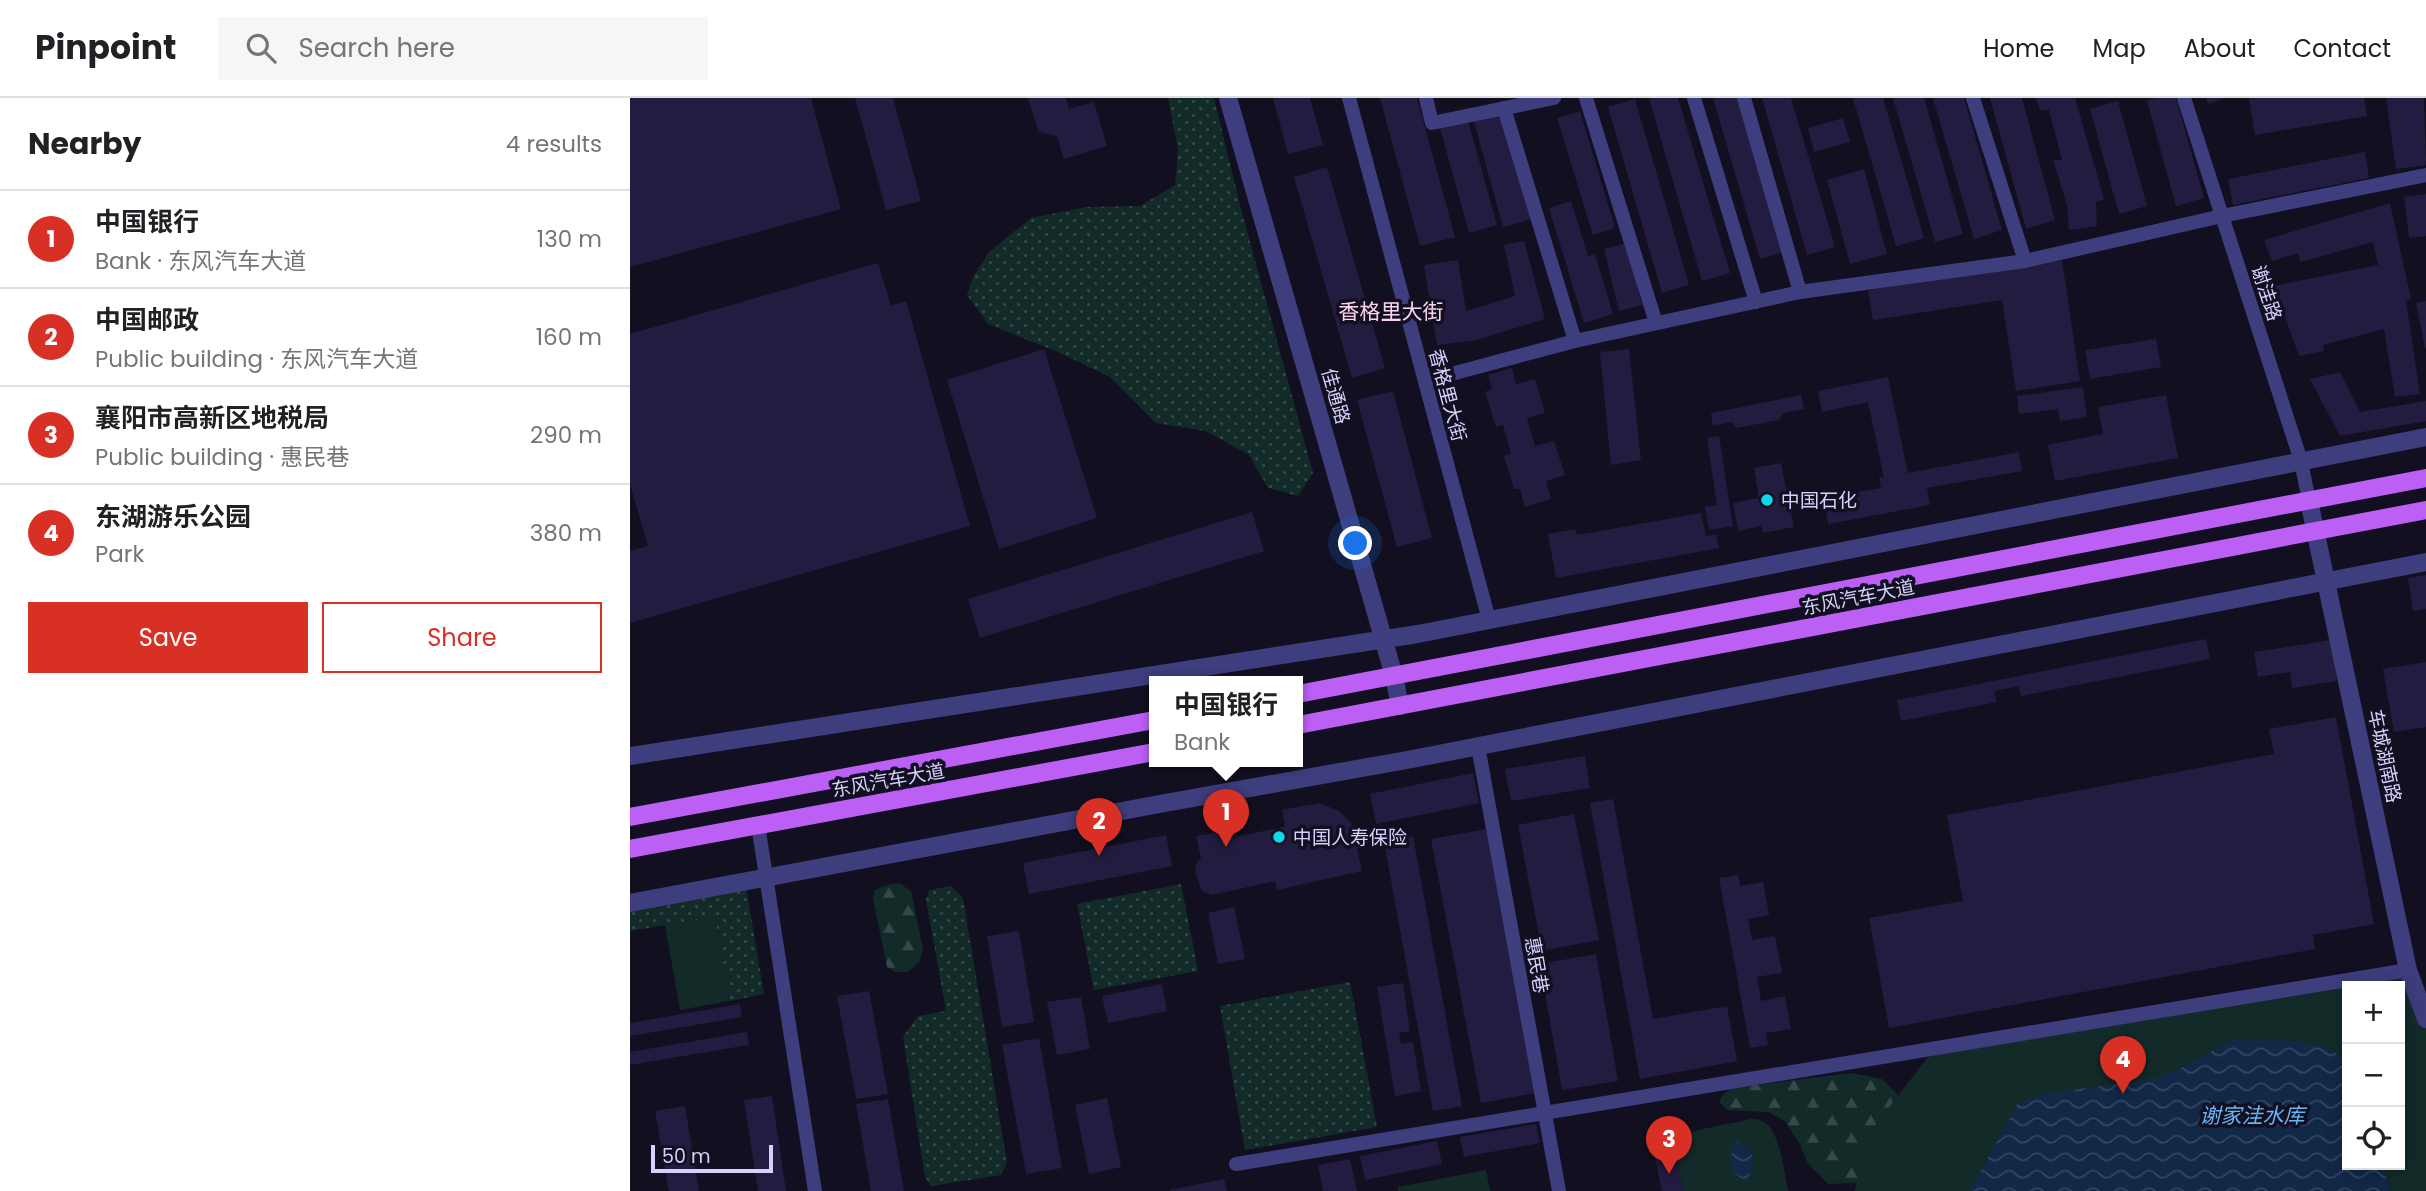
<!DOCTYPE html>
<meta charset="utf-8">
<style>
:root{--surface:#fff;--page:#f6f6f6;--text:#202124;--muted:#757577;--line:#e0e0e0;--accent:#d93025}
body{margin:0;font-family:Poppins,"Noto Sans SC",sans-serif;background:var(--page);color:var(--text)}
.controls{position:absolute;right:21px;bottom:21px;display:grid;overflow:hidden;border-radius:0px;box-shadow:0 4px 18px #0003}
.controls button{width:63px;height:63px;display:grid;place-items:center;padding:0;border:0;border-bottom:2px solid var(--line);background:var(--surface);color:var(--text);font:35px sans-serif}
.scale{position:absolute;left:21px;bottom:18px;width:122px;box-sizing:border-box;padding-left:7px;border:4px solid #d6d1fc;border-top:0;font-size:19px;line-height:24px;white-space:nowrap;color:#d6d1fc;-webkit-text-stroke:5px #120f21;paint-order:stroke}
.you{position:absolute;left:726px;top:446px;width:24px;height:24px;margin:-18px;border:5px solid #fff;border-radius:50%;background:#1a73e8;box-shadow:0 0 0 10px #1a73e833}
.badge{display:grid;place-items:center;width:46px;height:46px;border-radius:50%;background:var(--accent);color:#fff;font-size:23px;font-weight:700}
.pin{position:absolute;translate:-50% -58px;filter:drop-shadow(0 2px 4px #0008)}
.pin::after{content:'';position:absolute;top:37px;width:24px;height:21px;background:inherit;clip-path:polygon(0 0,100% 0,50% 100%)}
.popup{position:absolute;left:519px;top:578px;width:154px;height:91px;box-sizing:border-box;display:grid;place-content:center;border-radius:0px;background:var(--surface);filter:drop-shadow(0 2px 5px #0005);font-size:23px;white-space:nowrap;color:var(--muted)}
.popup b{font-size:26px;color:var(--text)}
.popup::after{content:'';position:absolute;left:50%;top:100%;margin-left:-14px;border:14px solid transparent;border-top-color:var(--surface)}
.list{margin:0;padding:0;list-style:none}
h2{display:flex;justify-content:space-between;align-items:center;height:91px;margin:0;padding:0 28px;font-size:30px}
h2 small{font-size:23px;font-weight:400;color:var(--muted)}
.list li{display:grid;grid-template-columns:46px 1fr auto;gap:21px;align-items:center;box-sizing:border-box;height:98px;padding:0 28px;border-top:2px solid var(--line)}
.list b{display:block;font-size:26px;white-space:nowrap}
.list p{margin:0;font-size:23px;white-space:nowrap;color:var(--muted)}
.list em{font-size:23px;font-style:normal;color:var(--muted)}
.actions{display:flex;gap:14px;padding:21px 28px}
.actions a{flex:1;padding:16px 0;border:2px solid var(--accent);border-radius:0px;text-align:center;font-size:24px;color:var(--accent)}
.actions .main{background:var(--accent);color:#fff}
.icon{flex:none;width:38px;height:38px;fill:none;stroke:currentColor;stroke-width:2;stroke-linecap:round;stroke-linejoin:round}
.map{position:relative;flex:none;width:1796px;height:1093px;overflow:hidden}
header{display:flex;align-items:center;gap:42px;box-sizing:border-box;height:98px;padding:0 35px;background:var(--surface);border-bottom:2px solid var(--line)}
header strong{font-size:33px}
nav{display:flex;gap:38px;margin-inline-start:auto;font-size:24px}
.search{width:490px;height:63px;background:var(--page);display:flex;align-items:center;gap:18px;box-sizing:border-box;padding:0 24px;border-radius:0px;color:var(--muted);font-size:26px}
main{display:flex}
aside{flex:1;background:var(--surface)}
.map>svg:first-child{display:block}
.grass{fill:url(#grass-dots)}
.forest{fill:url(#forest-firs)}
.park{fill:#122b29;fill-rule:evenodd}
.water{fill:url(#water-waves)}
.building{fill:#231c41}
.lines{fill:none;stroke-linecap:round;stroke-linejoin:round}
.minor{stroke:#3e3d7d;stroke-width:14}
.tertiary{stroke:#3e3d7d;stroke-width:18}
.primary{stroke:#bb5ff5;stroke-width:18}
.poi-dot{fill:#0ed9eb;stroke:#120f21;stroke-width:2.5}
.labels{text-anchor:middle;stroke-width:7;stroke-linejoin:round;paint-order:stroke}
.street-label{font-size:19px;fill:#d6d1fc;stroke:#120f21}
.poi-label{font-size:19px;fill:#d6d1fc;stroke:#120f21;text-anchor:start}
.neighbourhood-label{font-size:21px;fill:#fcd3ee;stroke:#120f21}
.water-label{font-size:21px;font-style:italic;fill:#66b6f6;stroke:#120f21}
</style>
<header>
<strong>Pinpoint</strong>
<div class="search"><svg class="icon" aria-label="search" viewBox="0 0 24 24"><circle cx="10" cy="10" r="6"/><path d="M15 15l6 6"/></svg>Search here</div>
<nav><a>Home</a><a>Map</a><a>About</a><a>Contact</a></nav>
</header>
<main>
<aside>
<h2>Nearby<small>4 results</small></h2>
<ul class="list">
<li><span class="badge">1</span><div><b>中国银行</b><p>Bank · 东风汽车大道</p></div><em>130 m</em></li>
<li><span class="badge">2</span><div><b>中国邮政</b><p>Public building · 东风汽车大道</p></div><em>160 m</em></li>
<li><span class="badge">3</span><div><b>襄阳市高新区地税局</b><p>Public building · 惠民巷</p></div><em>290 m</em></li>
<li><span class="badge">4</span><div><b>东湖游乐公园</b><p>Park</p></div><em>380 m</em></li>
</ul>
<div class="actions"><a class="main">Save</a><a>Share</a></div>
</aside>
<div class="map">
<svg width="1796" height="1093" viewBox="0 0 1796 1093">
<defs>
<pattern id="grass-dots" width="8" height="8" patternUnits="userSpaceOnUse" patternTransform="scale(1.75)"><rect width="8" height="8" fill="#122b29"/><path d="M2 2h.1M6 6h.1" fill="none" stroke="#344949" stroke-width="1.8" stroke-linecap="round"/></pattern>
<pattern id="forest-firs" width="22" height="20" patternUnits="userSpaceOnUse" patternTransform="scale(1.75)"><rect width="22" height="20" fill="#122b29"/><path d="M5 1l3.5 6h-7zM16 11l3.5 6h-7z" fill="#344949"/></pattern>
<pattern id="water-waves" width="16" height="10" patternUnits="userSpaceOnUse" patternTransform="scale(1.75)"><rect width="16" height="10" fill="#112847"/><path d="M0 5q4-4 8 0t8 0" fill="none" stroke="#334662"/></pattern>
</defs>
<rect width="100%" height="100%" fill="#120f21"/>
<path class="grass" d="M538,0H584L611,111L683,375L668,398L638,390L619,357L576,333L526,325L480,279L423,252L358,226L337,197L343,179L359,154L401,120L457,109L510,108L545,87L548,51Z
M115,783L134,896L100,903L85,819L0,833V805Z
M551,786L568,873L464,892L447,806Z
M321,788L333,800L377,1065L371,1077L301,1088L295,1079L273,939L288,918L316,913L296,801L299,792Z
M720,884L747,1029L615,1052L590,908Z"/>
<path class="forest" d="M269,785L281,793L293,852L289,864L278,874H265L257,869L243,800L245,792L257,787Z
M1221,975L1252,981L1280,1009L1248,1084L1198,1086L1177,1064L1171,1048L1155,1023L1138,1014L1098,1012L1089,1004L1093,996L1103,990Z"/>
<path class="park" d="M85,819L100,903L50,912L35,827Z
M1778,872L1796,921V1093H1225L1234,1042L1304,951ZM1717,888H1770V1067H1717Z
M1121,1021C1125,1021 1129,1021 1132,1023C1151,1032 1154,1075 1158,1093H1053L1045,1056L1052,1049L1049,1036Z
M856,1072L860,1093H768V1089Z"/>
<path class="water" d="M1602,942C1633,943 1700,936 1717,966V1067H1753L1759,1093H1340L1388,1005L1419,995L1523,981L1555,968Z
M1107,1043C1125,1055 1130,1065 1115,1083C1098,1072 1097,1060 1107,1043Z"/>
<path class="building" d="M0,0H181L211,111L0,169Z
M225,0H263L291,103L256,112Z
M398,0H436L439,11L464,4L477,48L434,61L427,38L409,34Z
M643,0H680L693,47L658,56Z
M750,0H787L825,139L790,148Z
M1019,0H1048L1100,175L1072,183Z
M1083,0H1113L1157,153L1130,161Z
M1132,0H1161L1205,149L1177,157Z
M1223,0H1253L1294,140L1266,148Z
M1263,0H1294L1333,136L1305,144Z
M1303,0H1334L1372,132L1344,141Z
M1360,0H1392L1425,122L1396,131Z
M1406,0H1445L1474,101L1466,104L1467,128L1439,132L1437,107L1423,62H1432L1419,12H1410Z
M1526,0H1546L1574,100L1546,108L1517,3Z
M1576,0H1594L1578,6Z
M1619,0H1734L1737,18L1625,37Z
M1756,0H1794L1796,67L1766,71Z
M1005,1L1059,187L1032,195L978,9Z
M1488,3L1517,108L1489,116L1460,11Z
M872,12L902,121L873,129L843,20Z
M950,13L985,130L963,137L927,20Z
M837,19L867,127L839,135L809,26Z
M1213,20L1220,44L1184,54L1178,30Z
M1735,54L1739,80L1603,107L1598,81Z
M697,69L755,270L722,280L664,79Z
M1234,71L1257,156L1220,166L1197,82Z
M1796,96V138L1779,140L1774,99Z
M941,103L958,158L965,156L983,216L954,225L919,110Z
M1760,105L1781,201L1776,203L1790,296L1765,299L1754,231L1693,247L1694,253L1669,258L1644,188L1748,167L1743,144L1670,164L1668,155L1642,163L1634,142Z
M894,143L915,221L846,242L807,247L794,167L828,162L836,213L885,198L874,147Z
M997,145L1012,207L989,213L974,151Z
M1432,162L1450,283L1386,293L1372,202L1243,222L1238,192Z
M248,165L261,208L276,203L340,428L0,525V453L18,448L0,386V236Z
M1796,203V250H1795L1786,205Z
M1526,241L1531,269L1460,281L1455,252Z
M414,251L467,420L369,451L317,282Z
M999,251L1011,362L981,367L970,254Z
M882,270L886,286L905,281L915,315L897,320L905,348L924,343L935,377L916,383L921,401L895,409L890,391H884L874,358L881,356L873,327L866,329L855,294L862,291L858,277Z
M1710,274L1730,314L1796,303V323L1710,338L1680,281Z
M1258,279L1278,375L1389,354L1392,373L1297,390L1300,407L1198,426L1194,400L1251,390L1249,379L1254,380L1238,304L1192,314L1188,293Z
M1453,289L1457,319L1430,323L1428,311L1389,316L1387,298Z
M763,293L802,440L767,449L727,302Z
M1171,297L1174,311L1153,315L1149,322L1106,330L1102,324L1083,328L1081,315Z
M1536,297L1548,360L1425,383L1418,347L1473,336L1468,309Z
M1089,338L1103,428L1079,432L1075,409L1087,407L1077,340Z
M1151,365L1164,429L1133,435L1131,428L1108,433L1103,405L1129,400L1124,370Z
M622,414L634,453L350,540L338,501Z
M1071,415L1076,438L1086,436L1089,450L926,480L918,436L945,431L947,437Z
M1796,477V511L1783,513L1778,480Z
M1576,541L1580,561L1391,598L1389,588L1364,593L1367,604L1271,623L1267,602Z
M1701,542L1707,583L1662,590L1660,574L1628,579L1624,554Z
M1796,564V629L1764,634L1753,571Z
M1706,619L1744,826L1683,837L1685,851L1259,930L1239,820L1333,803L1317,717L1644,656L1639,631Z
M955,658L960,690L881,703L875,671Z
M843,675L849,705L746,726L740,696Z
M983,701L1023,921L1097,908L1107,963L1010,981L960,705Z
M689,705L709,713L721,724L732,773L647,792L645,783L581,797L572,793L565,774L566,766L571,760L566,738L602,732L603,739L655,729L652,712Z
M944,716L969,842L912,853L888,727Z
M856,731L906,995L851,1005L801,741Z
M536,737L542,768L399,796L393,765Z
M783,738L832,1008L803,1013L754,744Z
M1108,777L1110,788L1133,784L1139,817L1118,821L1122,842L1145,838L1152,875L1127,879L1131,903L1155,898L1161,931L1136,935L1138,947L1120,950L1089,780Z
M604,809L615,861L588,866L578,815Z
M389,833L404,924L372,929L357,838Z
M966,856L988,983L932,992L910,866Z
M773,885L780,933L769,935L771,946L783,944L791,993L765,998L747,889Z
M532,886L537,913L478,925L472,898Z
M239,893L258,996L226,1001L207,898Z
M451,899L460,951L427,957L417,904Z
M110,906L112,919L0,938V925Z
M117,934L119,947L0,967V954Z
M409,940L432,1070L396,1076L372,947Z
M142,998L156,1093H128L114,1002Z
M477,1000L491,1069L459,1076L445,1007Z
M258,1001L274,1093H241L226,1006Z
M55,1008L69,1093H39L25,1013Z
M906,1026L910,1045L834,1059L830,1039Z
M807,1043L812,1066L735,1082L730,1058Z
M1045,1055L1053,1093H1032L1025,1060Z
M720,1061L727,1093H693L688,1067Z
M594,1081L597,1093H540V1092Z"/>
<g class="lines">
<path class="minor" d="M719,0L859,522
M796,0L802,25L924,0
M956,0L1026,225
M1064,0L1126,204
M1114,0L1170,194
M1343,0L1395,163
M1554,0L1671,363L1679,403
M874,10L945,243
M795,283L945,243L1170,194L1395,163L1592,118L1796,77
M848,648L929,1093
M128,727L185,1093
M606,1066L1778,872"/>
<path class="tertiary" d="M598,0L764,578L770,608
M1679,403L1778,872L1796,921
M0,658L788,536L1796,339
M0,805L535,705L777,662L1796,464"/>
<path class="primary" d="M668,596L1796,380
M668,627L1796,412
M0,719L524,622
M0,751L524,654"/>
</g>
<g class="poi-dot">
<circle cx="1137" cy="402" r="7"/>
<circle cx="649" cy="739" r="7"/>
</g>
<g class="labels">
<g class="street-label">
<text transform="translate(1637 195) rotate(72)" y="7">谢洼路</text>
<text transform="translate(818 297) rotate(75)" y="7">香格里大街</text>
<text transform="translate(706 298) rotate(74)" y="7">佳通路</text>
<text transform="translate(1228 499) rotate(-11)" y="7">东风汽车大道</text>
<text transform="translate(1755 658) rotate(78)" y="7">车城湖南路</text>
<text transform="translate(258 682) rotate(-10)" y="7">东风汽车大道</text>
<text transform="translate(907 867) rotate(80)" y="7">惠民巷</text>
</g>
<g class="poi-label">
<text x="1151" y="409">中国石化</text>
<text x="663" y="746">中国人寿保险</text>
</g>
<g class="neighbourhood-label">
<text x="761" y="221">香格里大街</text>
</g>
<g class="water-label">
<text x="1622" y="1025">谢家洼水库</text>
</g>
</g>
</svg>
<div class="controls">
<button>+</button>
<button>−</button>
<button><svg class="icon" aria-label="locate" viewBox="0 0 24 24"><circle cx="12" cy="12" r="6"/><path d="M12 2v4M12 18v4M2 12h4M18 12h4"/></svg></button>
</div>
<div class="scale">50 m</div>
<div class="you"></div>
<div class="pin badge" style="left:596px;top:749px">1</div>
<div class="popup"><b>中国银行</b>Bank</div>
<div class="pin badge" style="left:469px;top:758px">2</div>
<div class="pin badge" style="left:1039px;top:1076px">3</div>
<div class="pin badge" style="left:1493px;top:996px">4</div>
</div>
</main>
